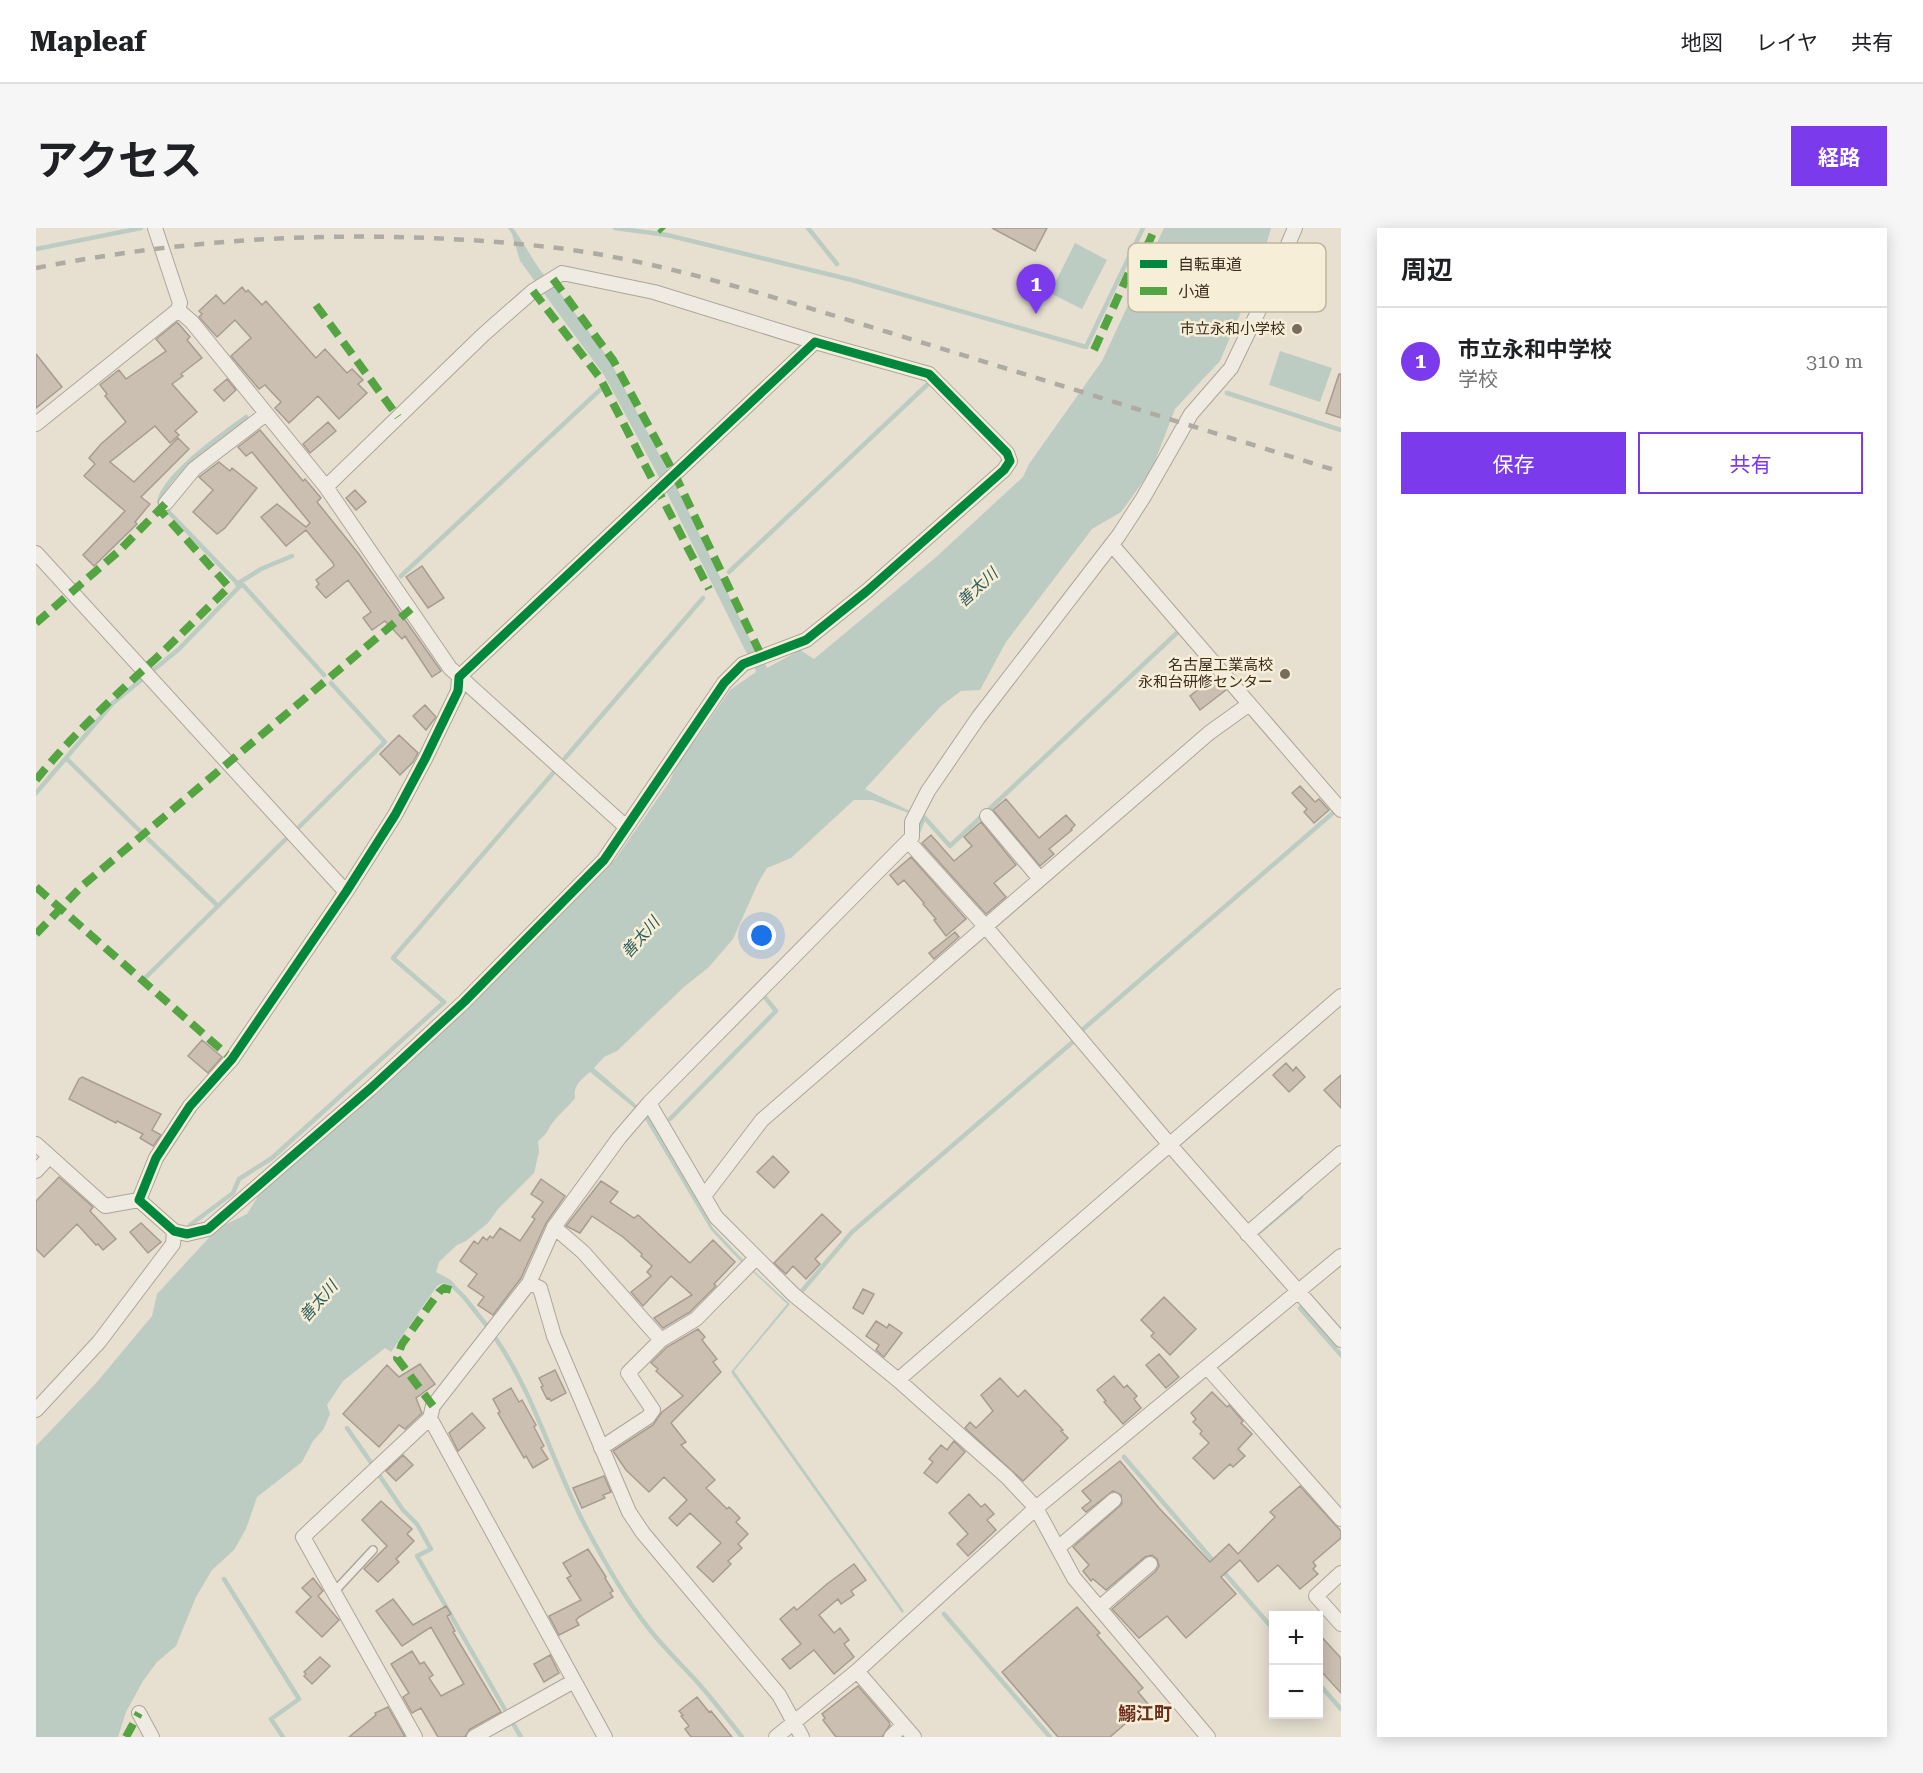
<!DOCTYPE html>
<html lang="ja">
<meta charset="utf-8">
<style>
:root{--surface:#fff;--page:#f6f6f6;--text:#202124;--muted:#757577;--line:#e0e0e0;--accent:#7c3aed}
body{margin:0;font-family:"Roboto Serif","Noto Sans JP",serif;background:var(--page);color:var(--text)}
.controls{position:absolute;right:18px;bottom:18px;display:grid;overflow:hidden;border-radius:0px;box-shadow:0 3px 15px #0003}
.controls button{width:54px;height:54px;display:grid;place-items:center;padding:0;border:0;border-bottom:2px solid var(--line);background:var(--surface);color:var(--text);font:30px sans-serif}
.you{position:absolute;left:726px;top:708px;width:21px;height:21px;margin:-15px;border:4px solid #fff;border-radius:50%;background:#1a73e8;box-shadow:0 0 0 9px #1a73e833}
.badge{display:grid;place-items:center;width:39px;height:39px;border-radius:50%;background:var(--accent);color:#fff;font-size:20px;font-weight:700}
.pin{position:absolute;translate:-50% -50px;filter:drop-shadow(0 2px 3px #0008)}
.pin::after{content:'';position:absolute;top:32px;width:21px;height:18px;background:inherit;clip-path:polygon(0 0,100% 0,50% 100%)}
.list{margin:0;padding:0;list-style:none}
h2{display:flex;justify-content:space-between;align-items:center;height:78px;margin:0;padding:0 24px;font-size:26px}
h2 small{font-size:20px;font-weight:400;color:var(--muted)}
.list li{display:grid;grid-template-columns:39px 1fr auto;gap:18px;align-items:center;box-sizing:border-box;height:108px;padding:0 24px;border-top:2px solid var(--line)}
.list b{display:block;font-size:22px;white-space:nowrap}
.list p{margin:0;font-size:20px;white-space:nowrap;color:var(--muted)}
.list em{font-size:20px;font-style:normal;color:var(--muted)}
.actions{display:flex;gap:12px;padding:18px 24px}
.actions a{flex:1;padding:14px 0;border:2px solid var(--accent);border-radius:0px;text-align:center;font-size:21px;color:var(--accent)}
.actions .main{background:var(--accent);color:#fff}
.map{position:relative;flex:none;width:1305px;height:1509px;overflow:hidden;border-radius:0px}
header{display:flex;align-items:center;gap:36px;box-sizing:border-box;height:84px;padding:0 30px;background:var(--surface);border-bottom:2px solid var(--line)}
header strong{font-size:28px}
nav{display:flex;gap:33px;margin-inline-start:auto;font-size:21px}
.intro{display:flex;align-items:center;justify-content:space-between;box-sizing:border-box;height:144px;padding:0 36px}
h1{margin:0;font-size:42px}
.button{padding:15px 27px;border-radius:0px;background:var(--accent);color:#fff;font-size:21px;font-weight:700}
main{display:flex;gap:36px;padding:0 36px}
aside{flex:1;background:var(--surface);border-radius:0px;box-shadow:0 3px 15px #0003}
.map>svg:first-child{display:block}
.water{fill:#bcccc2}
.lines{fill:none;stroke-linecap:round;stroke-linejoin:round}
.stream{stroke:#bcccc2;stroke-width:4.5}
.building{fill:#cbbfb2;stroke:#a89c90;stroke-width:1.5}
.lane-casing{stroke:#ada599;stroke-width:10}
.street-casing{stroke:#ada599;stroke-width:16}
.lane{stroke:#efebe3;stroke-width:7}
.street{stroke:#efebe3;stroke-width:14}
.rail{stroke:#afaaa2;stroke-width:4.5;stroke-dasharray:10 10;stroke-linecap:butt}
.quiet{stroke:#54a441;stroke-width:8;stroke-dasharray:15 8;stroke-linecap:butt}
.cycleway-casing{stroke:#f7eed8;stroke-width:13}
.cycleway{stroke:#00873e;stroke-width:9}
.poi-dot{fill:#786c5e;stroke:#f7eed8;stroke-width:2}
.labels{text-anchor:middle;stroke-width:5;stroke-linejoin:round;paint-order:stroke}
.poi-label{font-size:15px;fill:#3d2e20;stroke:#f7eed8;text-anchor:end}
.water-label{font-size:16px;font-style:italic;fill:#2f5d5a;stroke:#f7eed8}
.quarter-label{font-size:18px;font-weight:bold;fill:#6b2e1e;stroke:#f7eed8}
.key{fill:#f7eed8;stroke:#bfb4a1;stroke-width:1.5}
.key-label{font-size:16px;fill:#3d2e20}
</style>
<header>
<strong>Mapleaf</strong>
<nav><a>地図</a><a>レイヤ</a><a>共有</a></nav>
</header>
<div class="intro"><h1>アクセス</h1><a class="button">経路</a></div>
<main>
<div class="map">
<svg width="1305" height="1509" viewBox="0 0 1305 1509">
<rect width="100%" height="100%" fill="#e7e0d1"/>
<path class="water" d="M472,0H477C492,20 500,42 519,58L573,131L644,266L726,436L729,435L731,440L764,422L778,431L899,330L987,249L993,236L1066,133L1128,0H1235L1224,39L1184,133L1139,181L1116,241L1085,284L1056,301L970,414L944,462L925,463L905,478L829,561L874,583L873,585L836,572H818L755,630L731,640L722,655L697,711L673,739L648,759L581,823L568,829L558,840L604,880L602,883L554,844C545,852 537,857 539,870C533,878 525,884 518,893C511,901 513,905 502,913L503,924L498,945L462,981L452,995L430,1013L421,1017L403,1034L400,1044L415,1052L419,1057L417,1059L407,1055L401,1058L355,1124L349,1120L307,1153L291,1177L294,1186L287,1202L277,1213L266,1234L221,1269L210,1301L198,1322L176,1342L160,1369L140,1418L121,1434L107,1453L90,1484L82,1509H0V1218L61,1154L116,1088L121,1066L182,1000L211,986L224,965L441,771L580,630L634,553L646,523L660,511L694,462L720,444L718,434L710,424L624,251L568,147L484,33L476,6Z
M1039,15L1071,32L1046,81L1014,65Z
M1244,123L1296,140L1284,174L1233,157Z
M612,888L677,1000L710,1035L708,1037L675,1002L609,891Z
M717,1042L754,1076L698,1143L868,1383L866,1385L695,1144L751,1076L716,1043Z"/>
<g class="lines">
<path class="stream" d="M579,0L631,7L816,52L1050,119L1107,0
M772,0L801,36
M0,21L105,0
M1191,165L1305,202
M210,189C186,207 129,246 123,274L204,358L207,357L288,447
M693,344L894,154
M365,348L565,161
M201,356L225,341L256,328
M30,530L105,604
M529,530L667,370
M0,565L77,475L143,421L204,358
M261,601L349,514L295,455
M881,607L888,589L914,618L1144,402
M112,611L182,678
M110,749L253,608
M1045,803L1298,584
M634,891L740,783L727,767L728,766
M154,997L197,965L203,951L236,930L408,774L357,730L518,544
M1221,1006L1265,969
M414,1055L428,1069L451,1098
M765,1064L816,1004L1039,812
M1264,1080L1305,1127
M458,1108C500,1168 518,1241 553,1305C571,1338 590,1372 614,1402C629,1421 647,1438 663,1456C678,1473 692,1491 706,1509
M311,1200L336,1236
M1088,1229L1180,1336
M343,1247L367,1282L381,1296L395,1321L381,1328L471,1485
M1186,1342L1238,1402
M188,1351L263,1471L235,1491L247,1509
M908,1386L1014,1509
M1282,1455L1305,1481
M476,1494L485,1509"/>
</g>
<path class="building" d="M956,0H1011L999,23Z
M206,59L210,64L212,62L226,77L230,73L280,130L289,121L311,145L316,141L327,152L322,156L331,165L303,191L282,168L253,195L239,180L245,174L229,157L223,161L195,128L215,110L199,92L181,109L163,89L166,86L163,83L180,67L188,76Z
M141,94L154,109L151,112L166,130L145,146L147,148L136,156L161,184L139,203L143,207L134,215L119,198L74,234L98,254L142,210L153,221L105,269L114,276L99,294L101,296L58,338L47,327L89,283L48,248L59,236L53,230L65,216L90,194L69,168L71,166L64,157L83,142L90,151L130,123L120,111Z
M0,126L26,159L0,180Z
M1303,146H1305V190L1290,185Z
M191,151L200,162L188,173L178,162Z
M292,194L300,203L274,225L267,216Z
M224,202L267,253L269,251L285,270L281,274L322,325L405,443L396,449L369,408L366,411L349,393L336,402L327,390L335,384L312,352L290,370L280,359L283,356L280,352L298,338L297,335L270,302L250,318L225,289L241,276L270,299L274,295L216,224L210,228L202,219Z
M183,234L194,243L196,240L221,260L189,300L181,306L157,284L177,262L163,249Z
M319,262L330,274L320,282L310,270Z
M386,338L408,370L392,380L370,349Z
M1180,452L1190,462L1164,482L1154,468L1168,457L1170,459Z
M389,477L400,489L390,502L377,488Z
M363,507L382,525L377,534L364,547L344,526Z
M1264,558L1279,574L1283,571L1293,582L1278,595L1268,584L1271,581L1256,565Z
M970,571L1003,610L1030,587L1039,597L1035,601L1036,602L1013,621L1018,626L1004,638L957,582Z
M945,594L980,637L958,655L970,669L950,686L886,615L895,607L918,633L936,618L928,609Z
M875,629L930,691L910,708L898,692L900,691L887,676L888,675L868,652L862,657L854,647Z
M919,704L923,709L898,731L893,725Z
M166,812L186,829L172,845L152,828Z
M1250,835L1257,843L1260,839L1269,849L1253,864L1237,847Z
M1305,847V880L1288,862Z
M46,849L125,886L116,902L125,907L117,918L104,910L107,906L81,893L80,895L33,871L43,851Z
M737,928L753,944L738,960L721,944Z
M23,949L57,979L54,983L80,1011L67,1022L62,1016L60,1017L41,996L8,1029L0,1021V973Z
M505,951L529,968L510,995L485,1050L457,1087L442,1077L448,1069L432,1058L441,1046L424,1033L438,1013L442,1016L447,1009L451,1012L454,1008L457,1010L464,1000L484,1013L499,991L496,989L507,974L495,966Z
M565,953L582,964L574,974L598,990L602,987L654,1035L677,1012L699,1034L678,1056L680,1058L654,1084L627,1100L618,1090L656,1067L635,1048L607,1078L595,1064L615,1048L611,1044L616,1038L605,1028L606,1026L587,1009L556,988L544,1005L530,998Z
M786,986L805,1004L779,1031L784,1036L770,1051L757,1038L750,1046L738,1035Z
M105,995L125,1014L112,1025L94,1004Z
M827,1061L838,1066L827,1086L817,1080Z
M1128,1069L1160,1101L1134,1127L1115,1108L1118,1105L1105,1092Z
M840,1093L851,1100L853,1096L866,1105L848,1129L840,1122L843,1117L830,1108Z
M662,1101L669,1109L666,1112L681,1131L677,1134L685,1144L635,1195L650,1214L645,1217L679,1252L670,1260L691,1281L693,1279L704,1290L700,1294L712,1306L702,1316L706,1320L692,1333L695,1336L677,1354L661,1339L685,1315L654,1285L641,1298L633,1290L651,1272L628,1249L613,1264L590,1242L577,1223L617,1197L626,1184L647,1168L620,1143L622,1141L615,1135L631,1119Z
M1123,1126L1143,1149L1130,1160L1110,1137Z
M384,1136L399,1156L380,1170L386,1185L369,1201L363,1197L343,1219L307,1186L351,1137L363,1149Z
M519,1142L530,1165L515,1173L513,1170L511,1171L505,1159L507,1158L503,1150Z
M1078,1148L1088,1160L1091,1157L1101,1168L1098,1171L1105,1180L1087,1196L1068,1174L1070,1173L1061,1162Z
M964,1150L982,1169L989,1162L1027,1202L1025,1203L1032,1210L987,1253L929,1200L934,1194L940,1200L957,1183L945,1167Z
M475,1160L483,1174L486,1172L500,1197L498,1199L508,1218L505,1220L512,1231L497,1240L490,1228L488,1230L474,1206L462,1185L464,1184L457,1171Z
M1176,1164L1191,1179L1193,1177L1207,1193L1205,1195L1216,1206L1202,1221L1209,1228L1197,1239L1194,1236L1178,1251L1157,1230L1173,1215L1164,1206L1166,1203L1157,1194L1160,1191L1155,1185Z
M436,1185L449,1200L422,1223L413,1205Z
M918,1213L929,1224L901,1255L888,1245L897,1234L893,1231L905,1217L911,1222Z
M367,1227L377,1237L360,1253L350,1243Z
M1084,1233L1123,1280L1174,1334L1193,1316L1202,1326L1239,1289L1234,1284L1264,1258L1305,1303V1310L1277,1334L1280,1338L1277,1341L1282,1346L1264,1361L1242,1337L1222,1354L1204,1332L1185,1349L1200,1366L1150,1410L1131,1388L1103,1410L1076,1381L1120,1343L1123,1338L1121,1331L1116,1327L1109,1329L1070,1362L1057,1351L1055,1353L1047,1343L1053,1337L1037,1319L1086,1276L1085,1267L1077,1263L1050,1284L1046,1280L1055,1273L1046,1263Z
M568,1248L575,1264L567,1267L569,1270L546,1280L537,1260Z
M933,1266L945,1279L949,1276L958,1286L951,1292L960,1302L932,1328L921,1316L932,1306L913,1285Z
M345,1273L376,1301L371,1306L378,1313L360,1331L363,1334L342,1354L328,1341L351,1318L326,1292Z
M552,1321L570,1349L569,1350L577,1363L574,1365L577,1369L543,1389L540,1392L543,1397L523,1407L513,1388L545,1372L531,1350L535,1348L527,1335Z
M818,1336L830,1352L815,1363L818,1367L805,1376L802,1371L783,1387L798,1405L804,1400L813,1412L808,1416L818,1429L798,1446L778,1422L754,1441L746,1431L765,1416L744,1391L758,1379L761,1382L791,1356Z
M277,1350L287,1363L282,1368L303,1392L286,1409L260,1384L275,1369L266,1360Z
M357,1371L377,1397L410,1378L415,1386L411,1388L419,1403L417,1404L465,1484L434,1501L429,1509H402L385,1480L376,1485L367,1469L373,1465L355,1436L376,1423L384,1436L388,1434L397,1447L393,1450L405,1468L428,1456L395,1399L366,1418L340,1383Z
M1041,1379L1064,1405L1061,1407L1107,1460L1102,1464L1112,1476L1074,1509H1022L966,1444Z
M1282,1405L1305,1430V1465L1282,1440Z
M514,1427L523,1445L508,1454L498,1436Z
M284,1429L294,1438L276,1456L268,1448L270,1446L268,1444Z
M822,1458L853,1494L854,1497L846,1509H800L787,1492L789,1490L786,1486Z
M661,1469L673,1484L675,1483L696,1509H655L649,1501L653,1498L645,1488L647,1487L643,1483Z
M352,1479L369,1509H313L340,1487L339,1485Z"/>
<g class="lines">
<g class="lane-casing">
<path id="lane" d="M298,1364L337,1322"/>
</g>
<g class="street-casing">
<path id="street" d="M142,82L156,94L290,259L414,440L589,598
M779,114L893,146L971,225L974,233L968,242L831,363L770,412L707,436L688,455L568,632L428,774L335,860L172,1001L151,1006L138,1003L103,972L120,930L154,878L196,831L310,664L359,587L389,531L422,463L423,449Z
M0,196L142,82L144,75L119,0
M290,259L448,106L497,63L526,45L618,64L779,114
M130,275L158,241L230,186
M1076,317L1305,582
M0,325L310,664
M951,588L1004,651
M872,613L949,698L1134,917L1305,1112
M613,875L680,989L758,1067L862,1152L971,1249L1000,1280L1038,1350L1172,1509
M0,916L69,978L103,972
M0,943L13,929
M668,968L726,892L1173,505L1212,477
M518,999L547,1024L625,1112
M1211,1006L1305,925
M493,1055L504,1060L518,1108L593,1284L607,1305L743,1467L766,1509
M1171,1139L1305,1291
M862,1152L1305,768
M0,1182L63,1114L137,1016L138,1003
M394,1190L569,1509
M565,1220L612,1189L617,1182L592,1145L625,1112L660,1091L720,1030
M1022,1320L1078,1272
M1305,1345L1280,1368L1305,1396
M1063,1380L1114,1336
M821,1443L878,1509
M103,1485L116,1509
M379,1509L267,1309L394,1190L397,1178L493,1055L518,999L583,910L613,875L876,609V594L892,563L942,490L1083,307L1107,270L1155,186L1195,140L1234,59L1259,0
M438,1509L538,1453
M740,1509L821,1443L1000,1280L1305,1028
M855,1509L867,1497"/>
</g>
<use href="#lane" class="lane"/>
<use href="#street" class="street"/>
<path class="rail" d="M0,40C172,6 349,0 522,20C636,35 745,72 855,105C1005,151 1155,198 1305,244"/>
<path class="quiet" d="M624,0L627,3
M517,51L577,132L639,247L726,429
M497,63L564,150L673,361
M280,77L362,189
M1058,122L1095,40L1113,14L1119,0
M0,395L83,323L130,275
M0,552C32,512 68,478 106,443C136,416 164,387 193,359L124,282
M0,659L196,831
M0,706L46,658L375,381
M397,1178L361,1130L366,1116L403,1064L408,1060L415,1062
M90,1509L103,1485"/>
<g class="cycleway-casing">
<path id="cycleway" d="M779,114L893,146L971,225L974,233L968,242L831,363L770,412L707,436L688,455L568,632L428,774L335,860L172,1001L151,1006L138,1003L103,972L120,930L154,878L196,831L310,664L359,587L389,531L422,463L423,449Z"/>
</g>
<use href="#cycleway" class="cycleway"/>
</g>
<g class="poi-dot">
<circle cx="1261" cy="101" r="6"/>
<circle cx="1249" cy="446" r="6"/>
</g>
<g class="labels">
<g class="poi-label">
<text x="1249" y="106">市立永和小学校</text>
<text x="1237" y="442">名古屋工業高校<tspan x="1237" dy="17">永和台研修センター</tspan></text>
</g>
<g class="water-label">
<text transform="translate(941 359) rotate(-43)" y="6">善太川</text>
<text transform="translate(604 709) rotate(-49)" y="6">善太川</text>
<text transform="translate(282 1073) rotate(-49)" y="6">善太川</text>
</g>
<g class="quarter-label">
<text x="1109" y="1492">鰯江町</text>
</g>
</g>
<rect x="1092" y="15" width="198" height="69" rx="9" class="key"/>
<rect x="1104" y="32" width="27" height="8" fill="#00873e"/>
<rect x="1104" y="59" width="27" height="8" fill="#54a441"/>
<g class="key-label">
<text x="1142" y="42">自転車道</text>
<text x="1142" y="69">小道</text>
</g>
</svg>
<div class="controls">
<button>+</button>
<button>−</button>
</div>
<div class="you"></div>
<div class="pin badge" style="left:1000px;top:86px">1</div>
</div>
<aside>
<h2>周辺<small></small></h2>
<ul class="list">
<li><span class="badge">1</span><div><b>市立永和中学校</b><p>学校</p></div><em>310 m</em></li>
</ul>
<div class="actions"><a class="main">保存</a><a>共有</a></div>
</aside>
</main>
